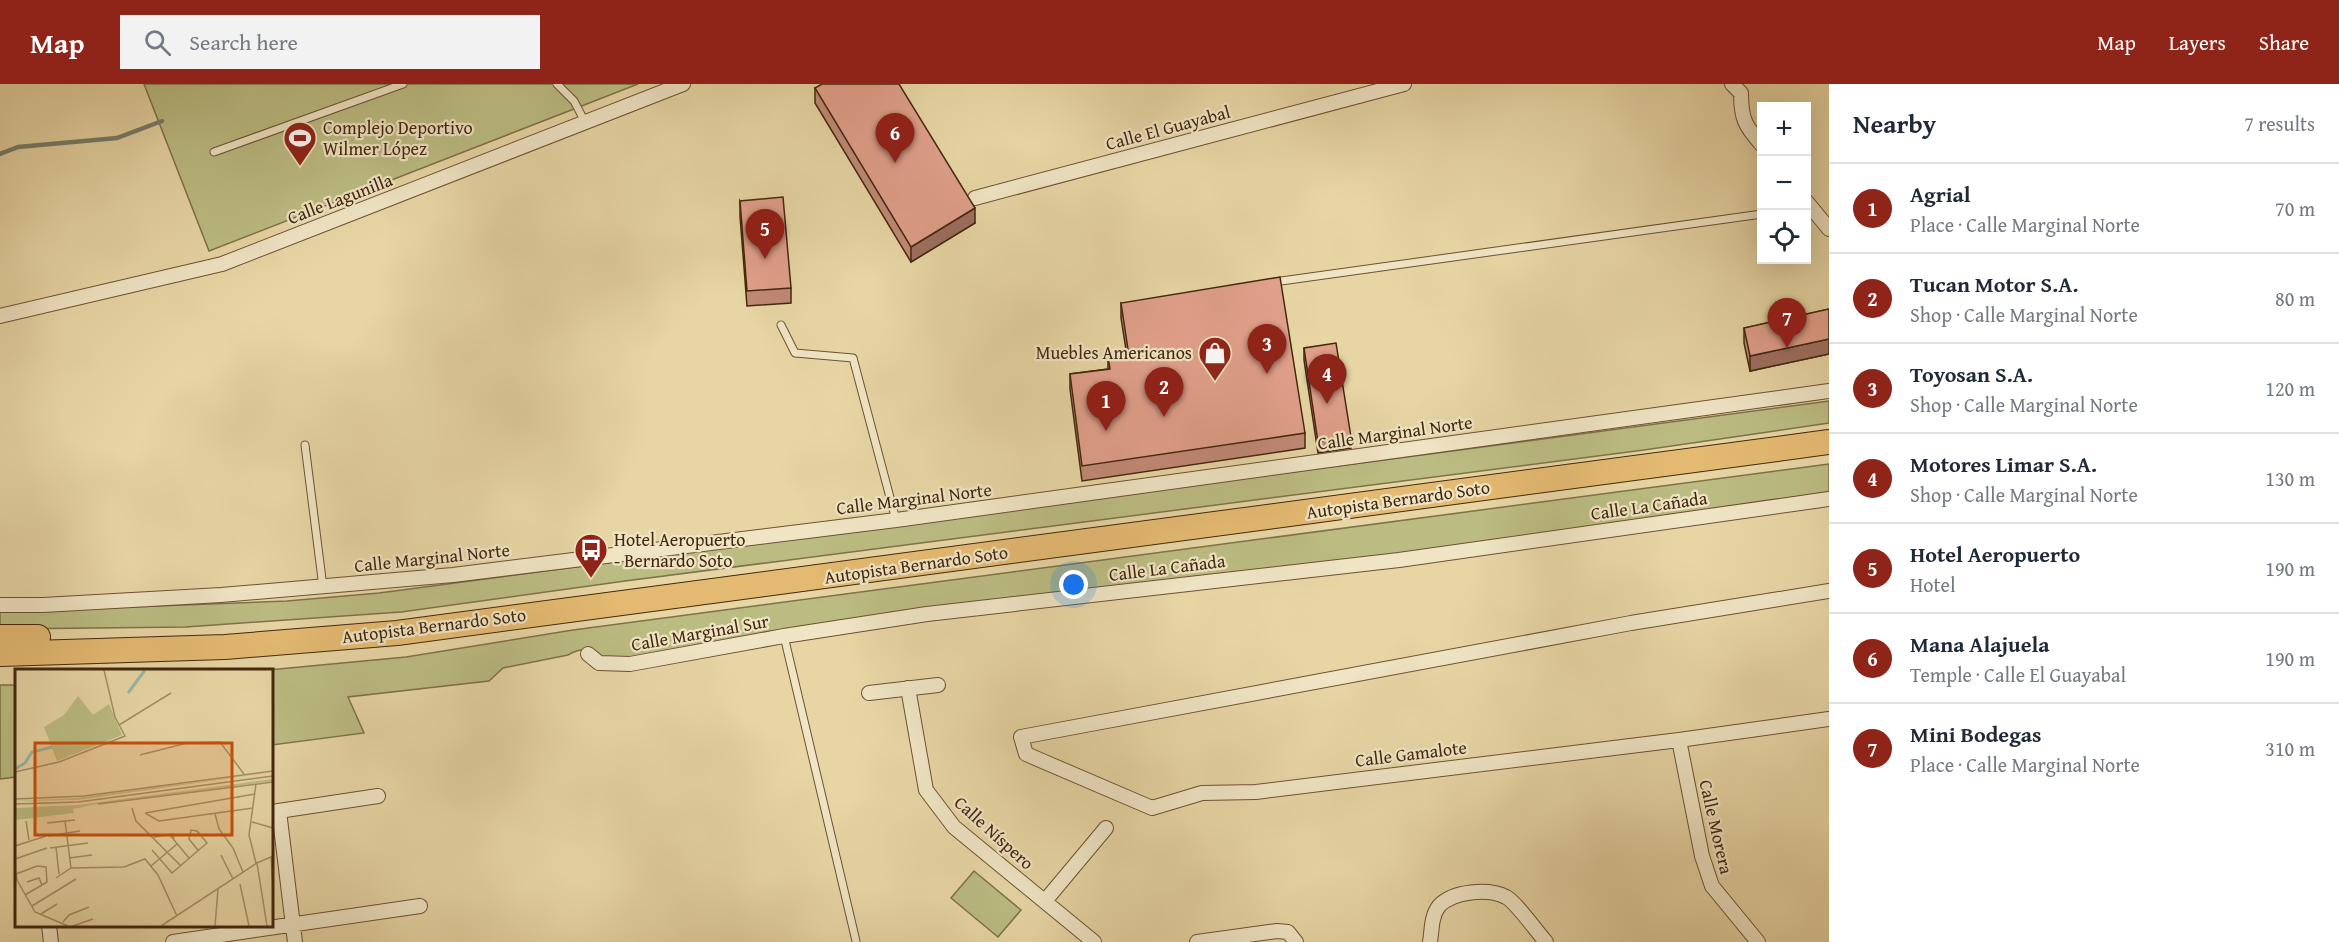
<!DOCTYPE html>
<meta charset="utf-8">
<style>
:root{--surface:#fff;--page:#f2f2f3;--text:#1f2937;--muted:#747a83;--line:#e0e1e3;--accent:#8f2418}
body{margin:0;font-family:"Gentium Book Plus",serif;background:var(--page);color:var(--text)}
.controls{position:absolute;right:18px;top:18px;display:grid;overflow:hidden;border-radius:0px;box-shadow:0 6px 24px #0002}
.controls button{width:54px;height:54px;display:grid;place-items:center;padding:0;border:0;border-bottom:2px solid var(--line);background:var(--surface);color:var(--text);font:30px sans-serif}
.you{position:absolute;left:1074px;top:501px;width:21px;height:21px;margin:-15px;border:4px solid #fff;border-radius:50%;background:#1a73e8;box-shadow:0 0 0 9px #1a73e833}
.badge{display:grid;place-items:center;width:39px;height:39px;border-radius:50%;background:var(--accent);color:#fff;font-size:20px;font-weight:700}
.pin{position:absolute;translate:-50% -50px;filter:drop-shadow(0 2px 3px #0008)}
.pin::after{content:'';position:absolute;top:32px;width:21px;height:18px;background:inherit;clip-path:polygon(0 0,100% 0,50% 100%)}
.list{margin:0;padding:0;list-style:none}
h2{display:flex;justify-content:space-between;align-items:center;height:78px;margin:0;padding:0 24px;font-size:26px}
h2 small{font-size:20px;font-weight:400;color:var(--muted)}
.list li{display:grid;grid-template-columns:39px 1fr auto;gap:18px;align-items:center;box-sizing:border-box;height:90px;padding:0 24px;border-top:2px solid var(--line)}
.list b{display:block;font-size:22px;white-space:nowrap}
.list p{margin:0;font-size:20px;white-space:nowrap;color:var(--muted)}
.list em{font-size:20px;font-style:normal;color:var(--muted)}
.icon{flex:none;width:33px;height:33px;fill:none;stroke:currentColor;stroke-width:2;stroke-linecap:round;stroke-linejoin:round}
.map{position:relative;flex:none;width:1829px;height:858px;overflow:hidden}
header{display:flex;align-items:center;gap:36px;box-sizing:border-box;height:84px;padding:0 30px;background:var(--accent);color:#fff}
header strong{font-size:28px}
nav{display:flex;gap:33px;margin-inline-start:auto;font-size:21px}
.search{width:420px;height:54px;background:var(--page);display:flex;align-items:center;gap:15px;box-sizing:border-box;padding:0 21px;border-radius:0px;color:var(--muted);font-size:22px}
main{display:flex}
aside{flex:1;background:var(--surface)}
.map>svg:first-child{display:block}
.green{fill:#bbbc82;stroke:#7f7248;stroke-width:1.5}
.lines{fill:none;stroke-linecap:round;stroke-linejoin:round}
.stream{stroke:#757e6b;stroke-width:4.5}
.lane-casing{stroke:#6c5233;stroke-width:9}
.street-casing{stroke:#6c5233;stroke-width:16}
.highway-casing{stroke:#43270d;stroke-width:26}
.lane{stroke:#efe4c4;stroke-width:7}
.street{stroke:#efe4c4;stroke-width:14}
.highway{stroke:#e4ba72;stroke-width:24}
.wall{fill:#c18977;stroke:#43270d;stroke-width:1.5}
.shaded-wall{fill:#9d6f61;stroke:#43270d;stroke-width:1.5}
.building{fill:#e09f8a;stroke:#43270d;stroke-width:1.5}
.labels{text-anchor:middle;stroke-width:4.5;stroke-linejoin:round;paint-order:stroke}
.poi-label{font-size:18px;fill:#43270d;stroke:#efe4c4;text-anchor:start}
.street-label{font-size:18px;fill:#43270d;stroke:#efe4c4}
.inset-river{fill:none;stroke:#97b8a9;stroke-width:3}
.inset-road{fill:none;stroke:#a58f68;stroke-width:1.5}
.view{fill:#c74f0c;fill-opacity:0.15;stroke:#c74f0c;stroke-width:3}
.inset-edge{fill:none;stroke:#43270d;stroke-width:3}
</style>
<header>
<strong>Map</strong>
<div class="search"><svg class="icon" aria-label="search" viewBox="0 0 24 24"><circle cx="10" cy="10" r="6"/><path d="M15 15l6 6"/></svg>Search here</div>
<nav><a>Map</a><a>Layers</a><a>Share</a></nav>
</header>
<main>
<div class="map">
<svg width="1829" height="858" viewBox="0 0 1829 858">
<rect width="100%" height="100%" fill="#e7d5a4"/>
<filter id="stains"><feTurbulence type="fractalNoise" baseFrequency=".00333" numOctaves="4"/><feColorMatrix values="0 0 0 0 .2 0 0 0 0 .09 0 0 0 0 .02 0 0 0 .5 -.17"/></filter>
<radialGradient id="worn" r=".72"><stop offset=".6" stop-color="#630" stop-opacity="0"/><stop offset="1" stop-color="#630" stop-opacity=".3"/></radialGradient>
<path class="green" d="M144,0H638L209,167Z
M1829,317V339L1644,366L625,497L401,528L186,543L0,545V528L287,517L379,509Z
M1829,380V408L1411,469L625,577C618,576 612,575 605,574C589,570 587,560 568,571L503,584L489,597L348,613L364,649L272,661V586H268L406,573L573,546Z
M0,601H16V693L0,695Z
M974,787L1021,826L998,853L951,814Z"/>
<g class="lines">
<path class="stream" d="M0,70L18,63L117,54L162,37"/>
<g class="lane-casing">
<path id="lane" d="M557,0L574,17L585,38
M214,68L403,0
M1274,198L1762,130
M781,241L795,269L853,274L896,436
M305,361L323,503
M784,552L856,857"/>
</g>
<g class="street-casing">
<path id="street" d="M1732,0L1741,9C1741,35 1745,42 1762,61
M975,114L1404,0
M1806,117L1829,145
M0,232L222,180L683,0
M1829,507L1631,539L1021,653L1026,670L1152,724L1202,709L1256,708L1679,656L1829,635
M0,521H43L221,511L453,491L896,436L1829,307
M588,570L599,579L630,580L784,552L927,530L1399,476L1829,415
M908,604L926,706L954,743L1094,858
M869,609L938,601
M1679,656L1702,772L1712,802L1758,858
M279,727L295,858
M272,728L378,712
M1045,817L1106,744
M49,842L51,858
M173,858L420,822
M1197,858L1277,847L1288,848L1296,858
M1430,858C1432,846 1431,832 1439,822C1453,807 1488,804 1506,813C1515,817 1537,848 1546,858"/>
</g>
<g class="highway-casing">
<path id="highway" d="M0,553H38
M0,570L225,563L397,549L1829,358"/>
</g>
<use href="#lane" class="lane"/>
<use href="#street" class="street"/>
<use href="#highway" class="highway"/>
</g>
<path class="wall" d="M815,4L975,139L911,178L815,19Z
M740,117L791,204V219L747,222L740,132Z
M1121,219L1305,349V364L1082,397L1070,305V290L1108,285V273L1127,272L1121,234Z
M1829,225V270L1750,287L1744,259V244Z
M1304,264L1351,353V364L1318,369L1304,276Z"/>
<path class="shaded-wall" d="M975,124V139L911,178V163Z
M1829,255V270L1750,287V272Z"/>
<path class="building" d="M822,0H899L975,124L911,163L815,4Z
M783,113L791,204L747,207L740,117Z
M1280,193L1305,349L1082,382L1070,290L1110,285L1108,273L1129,272L1121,219Z
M1829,225V255L1750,272L1744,244Z
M1336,259L1351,353L1318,358L1304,264Z"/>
<defs>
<g id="stadium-pin" transform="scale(1.725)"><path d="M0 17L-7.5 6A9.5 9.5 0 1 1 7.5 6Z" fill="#8f2418" stroke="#efe4c4"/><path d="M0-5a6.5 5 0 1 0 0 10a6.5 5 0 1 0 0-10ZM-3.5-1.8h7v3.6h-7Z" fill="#fff"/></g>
<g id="shop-pin" transform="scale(1.725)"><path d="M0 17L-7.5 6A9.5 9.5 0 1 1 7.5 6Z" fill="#8f2418" stroke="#efe4c4"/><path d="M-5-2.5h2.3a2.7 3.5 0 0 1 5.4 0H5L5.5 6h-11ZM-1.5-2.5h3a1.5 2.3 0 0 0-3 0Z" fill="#fff"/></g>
<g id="bus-pin" transform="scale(1.725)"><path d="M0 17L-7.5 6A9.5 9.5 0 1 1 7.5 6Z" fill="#8f2418" stroke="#efe4c4"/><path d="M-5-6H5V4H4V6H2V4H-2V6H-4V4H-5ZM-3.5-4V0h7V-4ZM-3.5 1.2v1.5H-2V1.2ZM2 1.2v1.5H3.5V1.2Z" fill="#fff"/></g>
</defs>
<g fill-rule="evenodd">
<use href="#stadium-pin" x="300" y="54"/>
<use href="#shop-pin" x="1215" y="269"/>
<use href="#bus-pin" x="591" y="466"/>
</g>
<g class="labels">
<g class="poi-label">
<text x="323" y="50">Complejo Deportivo<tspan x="323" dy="21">Wilmer López</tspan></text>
<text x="1192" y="275" text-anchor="end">Muebles Americanos</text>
<text x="614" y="462">Hotel Aeropuerto<tspan x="614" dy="21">- Bernardo Soto</tspan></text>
</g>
<g class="street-label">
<text transform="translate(1168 44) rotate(-15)" y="6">Calle El Guayabal</text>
<text transform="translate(340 115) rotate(-21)" y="6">Calle Lagunilla</text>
<text transform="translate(1395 349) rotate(-8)" y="6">Calle Marginal Norte</text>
<text transform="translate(914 415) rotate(-7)" y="6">Calle Marginal Norte</text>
<text transform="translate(1398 416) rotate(-8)" y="6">Autopista Bernardo Soto</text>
<text transform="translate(1649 422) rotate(-8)" y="6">Calle La Cañada</text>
<text transform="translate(432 474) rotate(-6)" y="6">Calle Marginal Norte</text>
<text transform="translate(916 481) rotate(-8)" y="6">Autopista Bernardo Soto</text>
<text transform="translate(1167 484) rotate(-7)" y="6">Calle La Cañada</text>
<text transform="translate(434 542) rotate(-7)" y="6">Autopista Bernardo Soto</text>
<text transform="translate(700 549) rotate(-10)" y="6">Calle Marginal Sur</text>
<text transform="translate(1411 670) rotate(-7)" y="6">Calle Gamalote</text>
<text transform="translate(1716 743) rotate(77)" y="6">Calle Morera</text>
<text transform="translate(994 749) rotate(42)" y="6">Calle Níspero</text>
</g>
</g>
<g transform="translate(15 585)">
<rect width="258" height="258" fill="#e7d5a4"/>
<path d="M63,27L78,46L94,35L107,66L42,92L29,58L49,46ZM258,103L63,131L0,132L61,129ZM258,110V112L82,135L58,140L59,144L0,151V139L63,136Z" fill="#bbbc82"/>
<path class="inset-river" d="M113,24L130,1M0,100L10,94L17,83L37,78"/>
<path class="inset-road" d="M104,56L156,24M125,86L172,74L205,73L229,105M0,103L44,93L110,67L100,48L89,1M241,115L234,166L241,194M0,130L69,127L258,102M0,135L63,133L258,107M83,135L258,113M117,139L121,152L166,197M130,144L240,125M130,144L144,152L238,139M200,145L204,160L218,179L228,203M11,152L14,171M50,152L56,199M237,153L258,159M32,154L60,151M154,165L174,189M33,167L65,162M139,168L158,165L159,171M0,177L31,167M41,178L44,205M35,179L73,174M137,181L157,204L192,174L182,162L176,161L174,170L183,181M206,186L218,210M256,188L258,219M54,189L77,186M0,190L32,179M242,194L252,257M136,197L162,175M0,198L2,211L20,243L53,257M1,205L22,197L31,198L32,213L10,226M41,209L56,199L109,198L130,190L143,206L162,247M12,213L24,209L27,216M225,215L234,257M17,237L61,210M26,245L42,235M48,253L54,246L74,238M58,257L78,250M146,257L242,194L258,187M200,257L203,220"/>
<path class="view" d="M20,74H217V166H20Z"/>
<rect width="258" height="258" class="inset-edge"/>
</g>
<rect width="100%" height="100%" filter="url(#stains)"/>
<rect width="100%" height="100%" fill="url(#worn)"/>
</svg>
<div class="controls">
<button>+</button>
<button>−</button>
<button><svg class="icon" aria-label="locate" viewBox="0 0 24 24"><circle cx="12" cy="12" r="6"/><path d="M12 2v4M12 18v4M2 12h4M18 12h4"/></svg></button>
</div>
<div class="you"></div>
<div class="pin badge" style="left:1106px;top:347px">1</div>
<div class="pin badge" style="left:1164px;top:333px">2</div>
<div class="pin badge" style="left:1267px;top:290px">3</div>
<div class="pin badge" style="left:1327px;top:320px">4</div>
<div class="pin badge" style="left:765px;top:175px">5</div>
<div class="pin badge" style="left:895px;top:79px">6</div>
<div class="pin badge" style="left:1787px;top:264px">7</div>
</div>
<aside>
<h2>Nearby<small>7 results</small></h2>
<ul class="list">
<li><span class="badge">1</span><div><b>Agrial</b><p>Place · Calle Marginal Norte</p></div><em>70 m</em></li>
<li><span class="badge">2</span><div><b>Tucan Motor S.A.</b><p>Shop · Calle Marginal Norte</p></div><em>80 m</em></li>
<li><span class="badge">3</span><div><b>Toyosan S.A.</b><p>Shop · Calle Marginal Norte</p></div><em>120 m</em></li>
<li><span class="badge">4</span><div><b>Motores Limar S.A.</b><p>Shop · Calle Marginal Norte</p></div><em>130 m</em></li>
<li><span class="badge">5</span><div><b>Hotel Aeropuerto</b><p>Hotel</p></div><em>190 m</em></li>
<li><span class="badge">6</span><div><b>Mana Alajuela</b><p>Temple · Calle El Guayabal</p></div><em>190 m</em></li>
<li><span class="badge">7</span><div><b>Mini Bodegas</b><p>Place · Calle Marginal Norte</p></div><em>310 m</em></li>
</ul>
</aside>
</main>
